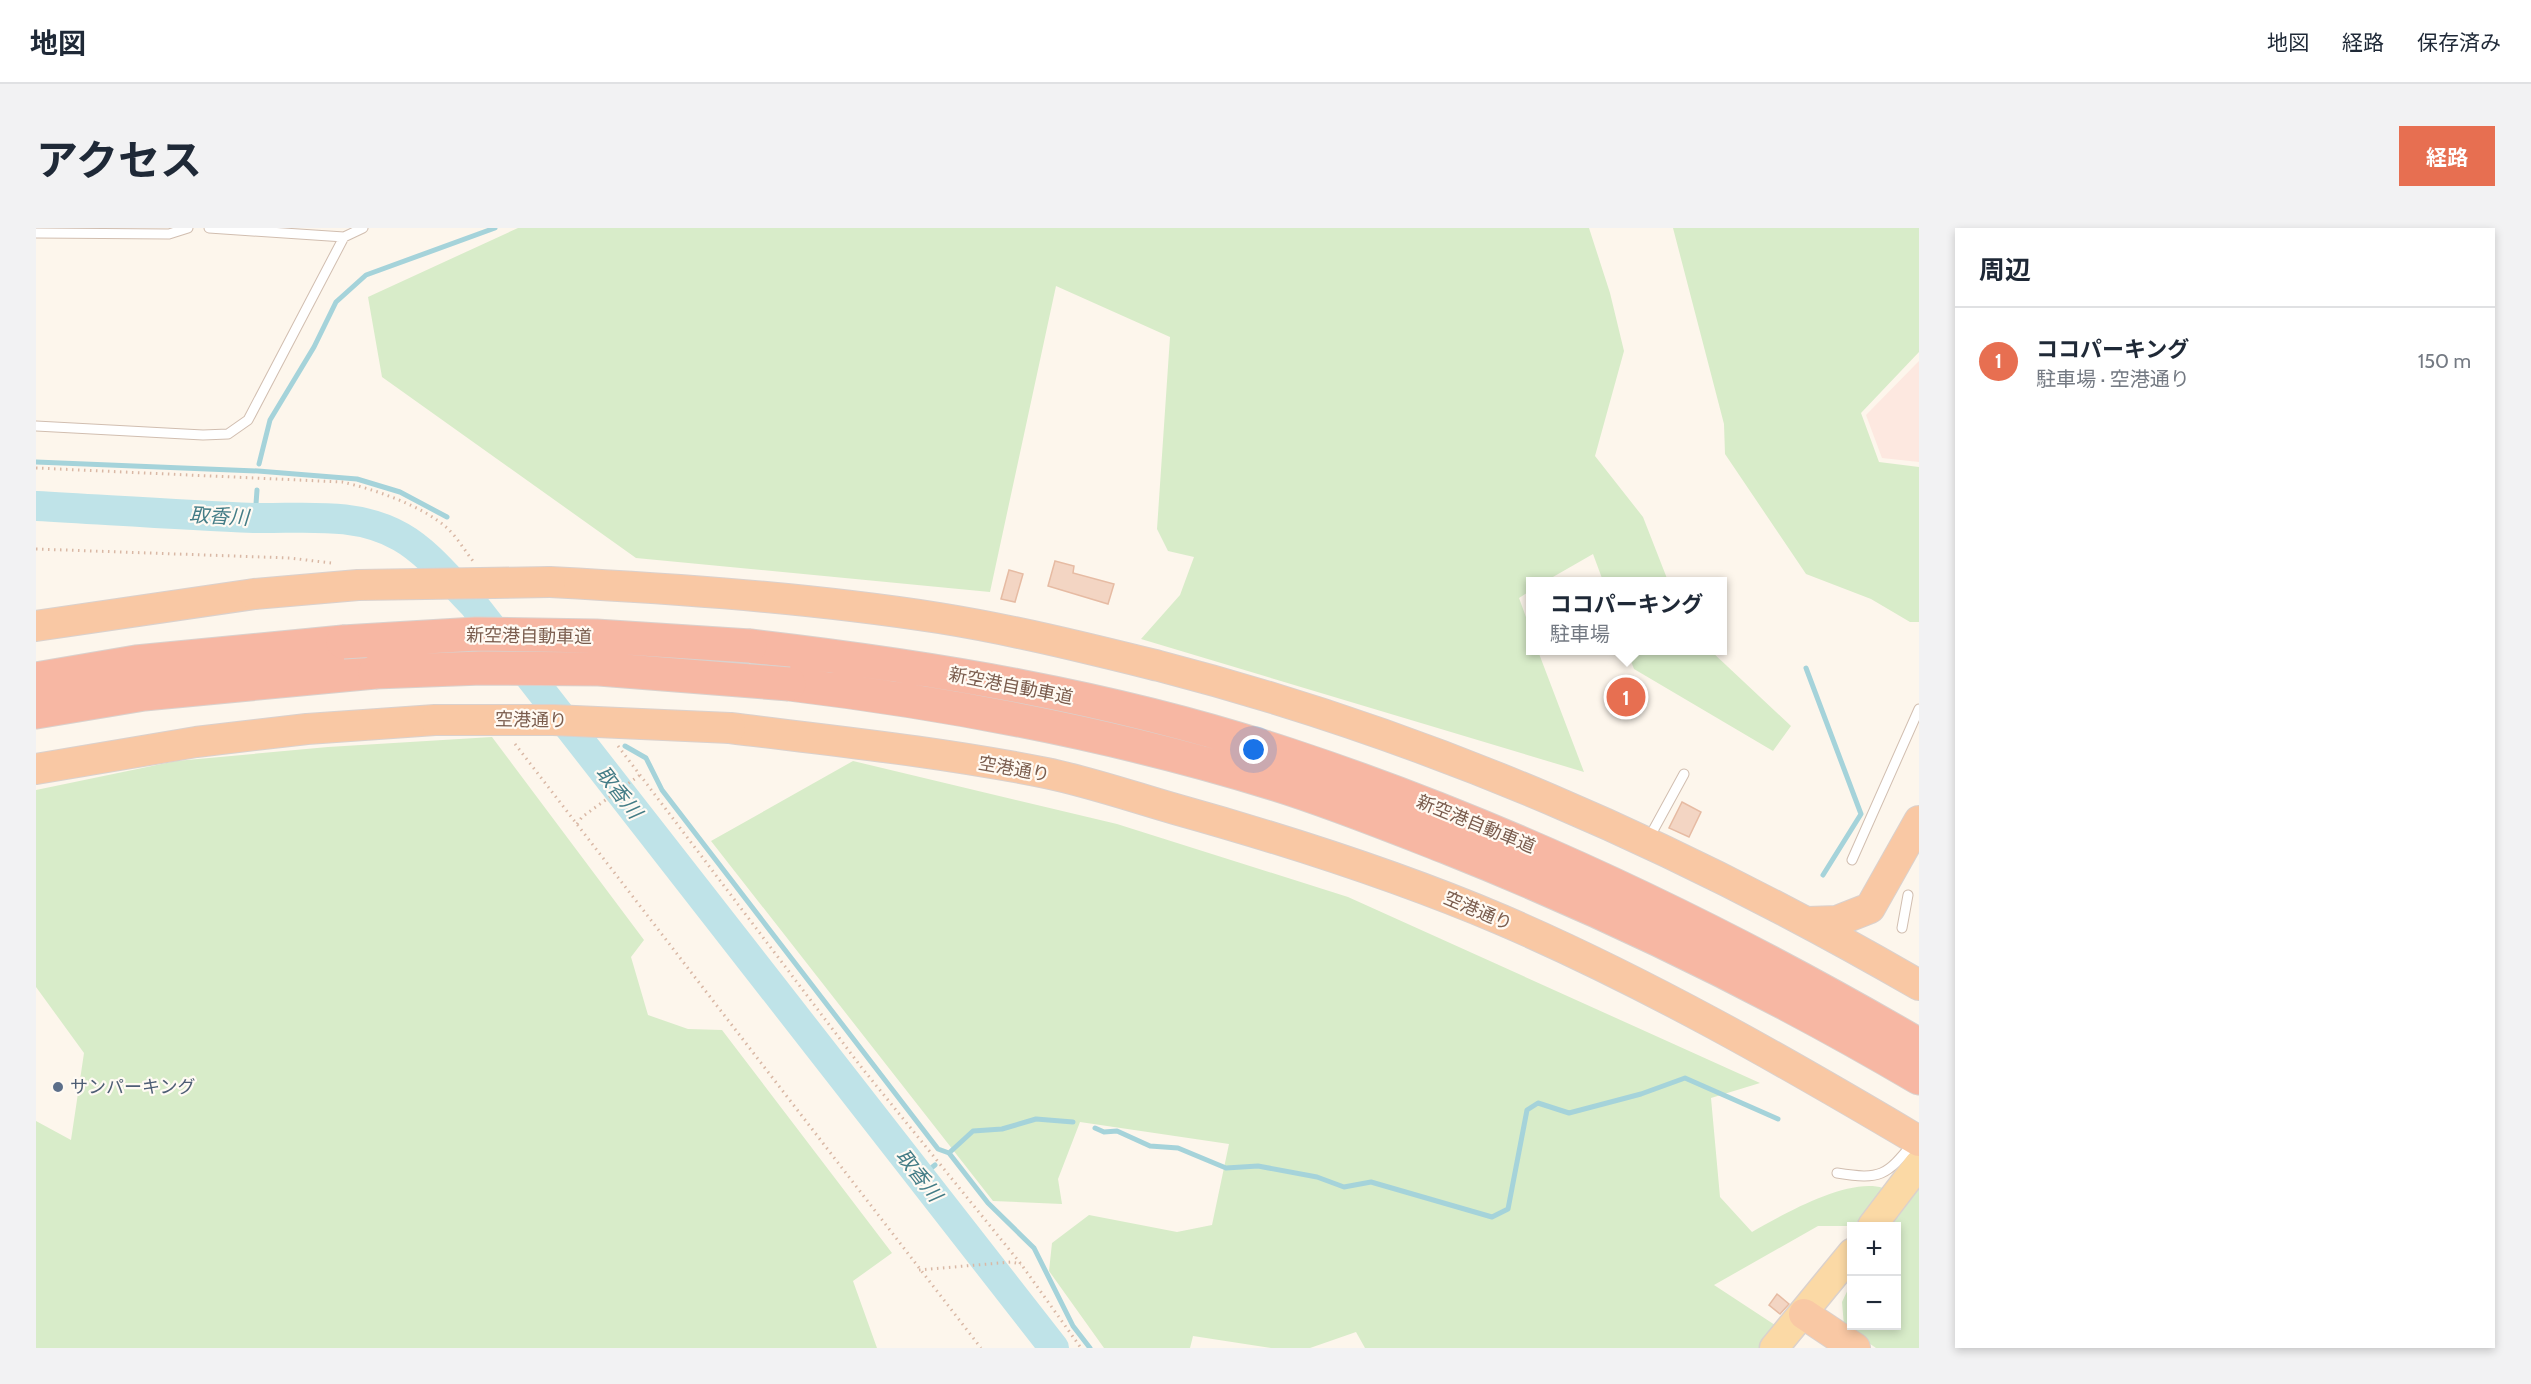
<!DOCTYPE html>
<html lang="ja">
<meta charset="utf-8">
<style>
:root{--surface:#fff;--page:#f2f2f3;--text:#1f2937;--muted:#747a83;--line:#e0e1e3;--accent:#e76f51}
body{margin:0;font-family:Cabin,"Noto Sans JP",sans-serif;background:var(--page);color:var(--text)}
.controls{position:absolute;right:18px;bottom:18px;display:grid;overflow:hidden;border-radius:0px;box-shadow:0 3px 9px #0003}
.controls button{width:54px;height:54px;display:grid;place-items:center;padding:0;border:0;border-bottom:2px solid var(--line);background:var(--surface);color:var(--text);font:30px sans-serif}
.you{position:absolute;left:1218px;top:522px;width:21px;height:21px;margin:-15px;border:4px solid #fff;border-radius:50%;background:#1a73e8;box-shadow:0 0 0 9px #1a73e833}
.badge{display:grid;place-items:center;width:39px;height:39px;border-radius:50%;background:var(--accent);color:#fff;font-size:20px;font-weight:700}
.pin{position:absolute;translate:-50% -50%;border:3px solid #fff;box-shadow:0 2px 6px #0006}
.popup{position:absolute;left:1490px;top:349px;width:201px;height:78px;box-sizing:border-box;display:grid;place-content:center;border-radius:0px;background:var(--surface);filter:drop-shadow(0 2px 4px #0005);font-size:20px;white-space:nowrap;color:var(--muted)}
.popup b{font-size:22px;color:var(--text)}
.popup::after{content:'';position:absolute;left:50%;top:100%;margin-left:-12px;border:12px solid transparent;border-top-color:var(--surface)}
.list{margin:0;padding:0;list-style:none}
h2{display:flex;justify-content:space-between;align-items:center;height:78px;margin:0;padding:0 24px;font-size:26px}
h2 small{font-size:20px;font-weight:400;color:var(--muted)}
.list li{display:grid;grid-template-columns:39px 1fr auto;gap:18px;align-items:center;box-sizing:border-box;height:108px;padding:0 24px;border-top:2px solid var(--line)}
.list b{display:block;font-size:22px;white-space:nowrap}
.list p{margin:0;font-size:20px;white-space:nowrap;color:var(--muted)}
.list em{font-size:20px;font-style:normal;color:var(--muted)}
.map{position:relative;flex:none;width:1883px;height:1120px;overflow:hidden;border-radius:0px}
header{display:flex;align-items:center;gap:36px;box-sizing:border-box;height:84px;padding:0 30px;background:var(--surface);border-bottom:2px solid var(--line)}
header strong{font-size:28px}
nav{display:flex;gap:33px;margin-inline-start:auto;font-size:21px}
.intro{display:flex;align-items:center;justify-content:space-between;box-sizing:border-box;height:144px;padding:0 36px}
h1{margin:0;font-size:42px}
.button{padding:15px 27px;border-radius:0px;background:var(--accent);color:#fff;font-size:21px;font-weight:700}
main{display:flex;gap:36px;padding:0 36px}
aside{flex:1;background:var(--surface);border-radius:0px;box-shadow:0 3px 9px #0003}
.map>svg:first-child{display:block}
.commercial{fill:#fde8e0}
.green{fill:#d8ecc9}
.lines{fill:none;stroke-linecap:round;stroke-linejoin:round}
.stream{stroke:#a5d3da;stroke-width:5}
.river{stroke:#bfe3e8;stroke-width:30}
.building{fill:#f3d5c3;stroke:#e6bba3;stroke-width:1.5}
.service-casing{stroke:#d1beb0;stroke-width:11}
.primary-casing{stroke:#dad1cd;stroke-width:31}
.trunk-casing{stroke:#dad1cd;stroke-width:32}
.motorway-casing{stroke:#dad1cd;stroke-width:35}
.path{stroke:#d9b8a5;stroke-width:3;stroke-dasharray:1.5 4.5;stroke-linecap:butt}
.service{stroke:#fff;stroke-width:9}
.primary{stroke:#fbd9a5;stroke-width:28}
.trunk{stroke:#f9c8a4;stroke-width:30}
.motorway{stroke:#f7b7a3;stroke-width:33}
.trunk-bridge-casing{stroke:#dad1cd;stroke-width:32;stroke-linecap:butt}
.motorway-bridge-casing{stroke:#dad1cd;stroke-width:35;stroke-linecap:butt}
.trunk-bridge{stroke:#f9c8a4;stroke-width:30}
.motorway-bridge{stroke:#f7b7a3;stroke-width:33}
.service-dot{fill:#5c6f8a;stroke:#fffaf3;stroke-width:2}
.labels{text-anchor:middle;stroke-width:4.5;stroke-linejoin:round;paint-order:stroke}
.street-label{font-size:18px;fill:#7a5c4d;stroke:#fffaf3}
.service-label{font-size:18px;fill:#4e5e75;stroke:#fffaf3;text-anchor:start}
.water-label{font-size:20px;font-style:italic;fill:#437c86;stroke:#fffaf3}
</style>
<header>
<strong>地図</strong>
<nav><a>地図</a><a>経路</a><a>保存済み</a></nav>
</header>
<div class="intro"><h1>アクセス</h1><a class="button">経路</a></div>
<main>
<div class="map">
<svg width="1883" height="1120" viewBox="0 0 1883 1120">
<rect width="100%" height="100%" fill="#fdf6ec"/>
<path class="commercial" d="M1883,133V234L1846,230L1830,187Z"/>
<path class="green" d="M482,0H1553L1574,65L1588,123L1559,228L1607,289L1632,353H1567L1557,326L1510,353L1494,354V363L1483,370L1494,400V422L1502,423L1548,544L1105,411L1144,367L1158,329L1132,323L1121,301L1134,109L1020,58L954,364L600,330L346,149L332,69Z
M1637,0H1883V124L1825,185L1843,234L1883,239V394H1874L1835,371L1770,346L1689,226L1688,196Z
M1591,423H1675L1755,498L1737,523L1598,441Z
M456,509L608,712L595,729L612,787L652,801L686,802L856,1025L817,1053L841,1120H0V893L35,912L48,825L0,759V562L140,533L292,519Z
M817,533L1081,596L1312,669L1724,855L1675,870L1684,969L1716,1004C1746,987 1812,949 1847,960L1818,998H1782L1678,1057L1742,1099L1723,1120H1329L1320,1104L1274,1120H1235L1157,1108L1154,1120H1068L1013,1043L1016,1015L1053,987L1141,1004L1176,997L1193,916L1044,894L1022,951L1026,976L957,973L675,613Z
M1883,961V1120H1840L1808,1098L1806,1074L1815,1055L1816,1098H1860V998H1855Z"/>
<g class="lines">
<path class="stream" d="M0,234L222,243L321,251L364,264L411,289
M223,236L234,192L278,119L300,74L330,47L459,0
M219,290L221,262
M1770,440L1825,586L1787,647
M589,518L610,530L626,562L902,921L913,925L952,975L998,1020L1037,1098L1054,1120
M1059,900L1068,904L1081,903L1114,918L1142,920L1190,940L1222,938L1281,949L1308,959L1335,954L1456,989L1472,981L1491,882L1502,875L1533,885L1605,866L1649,850L1742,891
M913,925L937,903L966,901L1000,891L1037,894
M884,949L899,937"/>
<path class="river" d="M0,278C73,282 145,287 218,290C267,291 320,283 365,309C393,325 415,354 438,377L1018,1120"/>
</g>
<path class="building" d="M1019,333L1038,338L1037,345L1078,356L1072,376L1012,358Z
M973,342L987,346L979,374L965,371Z
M1646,574L1665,584L1653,609L1633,600Z
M1741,1066L1753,1076L1744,1086L1733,1077Z"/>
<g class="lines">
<g class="service-casing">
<path id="service" d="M0,5L133,6L152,0
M308,9L327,0
M0,198L167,207L192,206L212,192L308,9L173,0
M1613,610L1648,546
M1816,632L1883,481
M1866,700L1872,667
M1801,945C1845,952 1850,948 1877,915"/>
</g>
<g class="primary-casing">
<path id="primary" d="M1836,998L1883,936
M1738,1120L1816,1025"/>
</g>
<g class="trunk-casing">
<path id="trunk" d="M514,354C644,361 774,370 903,390C978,402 1050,420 1123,438C1394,508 1641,617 1883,757
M0,398L218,366
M694,500C799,513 906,524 1010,545C1054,554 1097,569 1139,581C1250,612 1360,647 1466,692C1610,754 1748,833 1883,913
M0,541L160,514L271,501L399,492
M1772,694L1801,693L1834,680L1883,593
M1768,1086L1819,1120"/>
</g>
<g class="motorway-casing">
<path id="motorway" d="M714,418C896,439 1079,469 1253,527C1474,600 1682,700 1883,817
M0,451L100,434L307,414
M753,456C918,476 1081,507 1239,556C1297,574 1354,597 1410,619C1573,684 1732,761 1883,850
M0,484L108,466L339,444"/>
</g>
<path class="path" d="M0,240L306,254C338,261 387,278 411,300C421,309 429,323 437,333
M0,321L254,330L295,335
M479,516L945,1120
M582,518L826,840L985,1036L1045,1120
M541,596L546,589L604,547
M883,1042L975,1034L985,1036"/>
<use href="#service" class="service"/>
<use href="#primary" class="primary"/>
<use href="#trunk" class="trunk"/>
<use href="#motorway" class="motorway"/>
<g class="trunk-bridge-casing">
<path id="trunk-bridge" d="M218,366L322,357L514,354
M399,492H517L694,500"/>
</g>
<g class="motorway-bridge-casing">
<path id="motorway-bridge" d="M307,414L440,406L560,408L714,418
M339,444L446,440L563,441L753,456"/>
</g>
<use href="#trunk-bridge" class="trunk-bridge"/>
<use href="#motorway-bridge" class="motorway-bridge"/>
</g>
<circle class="service-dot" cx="22" cy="859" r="6"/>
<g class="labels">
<g class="street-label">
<text transform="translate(493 408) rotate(1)" y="6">新空港自動車道</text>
<text transform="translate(975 458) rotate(11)" y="6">新空港自動車道</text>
<text transform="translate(495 492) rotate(1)" y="6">空港通り</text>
<text transform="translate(978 541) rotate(10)" y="6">空港通り</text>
<text transform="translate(1440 596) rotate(22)" y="6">新空港自動車道</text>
<text transform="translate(1442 683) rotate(23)" y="6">空港通り</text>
</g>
<g class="service-label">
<text x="34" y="865">サンパーキング</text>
</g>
<g class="water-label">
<text transform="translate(183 288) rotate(3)" y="7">取香川</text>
<text transform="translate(583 564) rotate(52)" y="7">取香川</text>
<text transform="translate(883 947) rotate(52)" y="7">取香川</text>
</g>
</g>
</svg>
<div class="controls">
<button>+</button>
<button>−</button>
</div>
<div class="you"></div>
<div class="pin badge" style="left:1590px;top:469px">1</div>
<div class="popup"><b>ココパーキング</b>駐車場</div>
</div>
<aside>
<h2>周辺<small></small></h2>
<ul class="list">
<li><span class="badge">1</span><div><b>ココパーキング</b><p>駐車場 · 空港通り</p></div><em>150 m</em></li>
</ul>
</aside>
</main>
